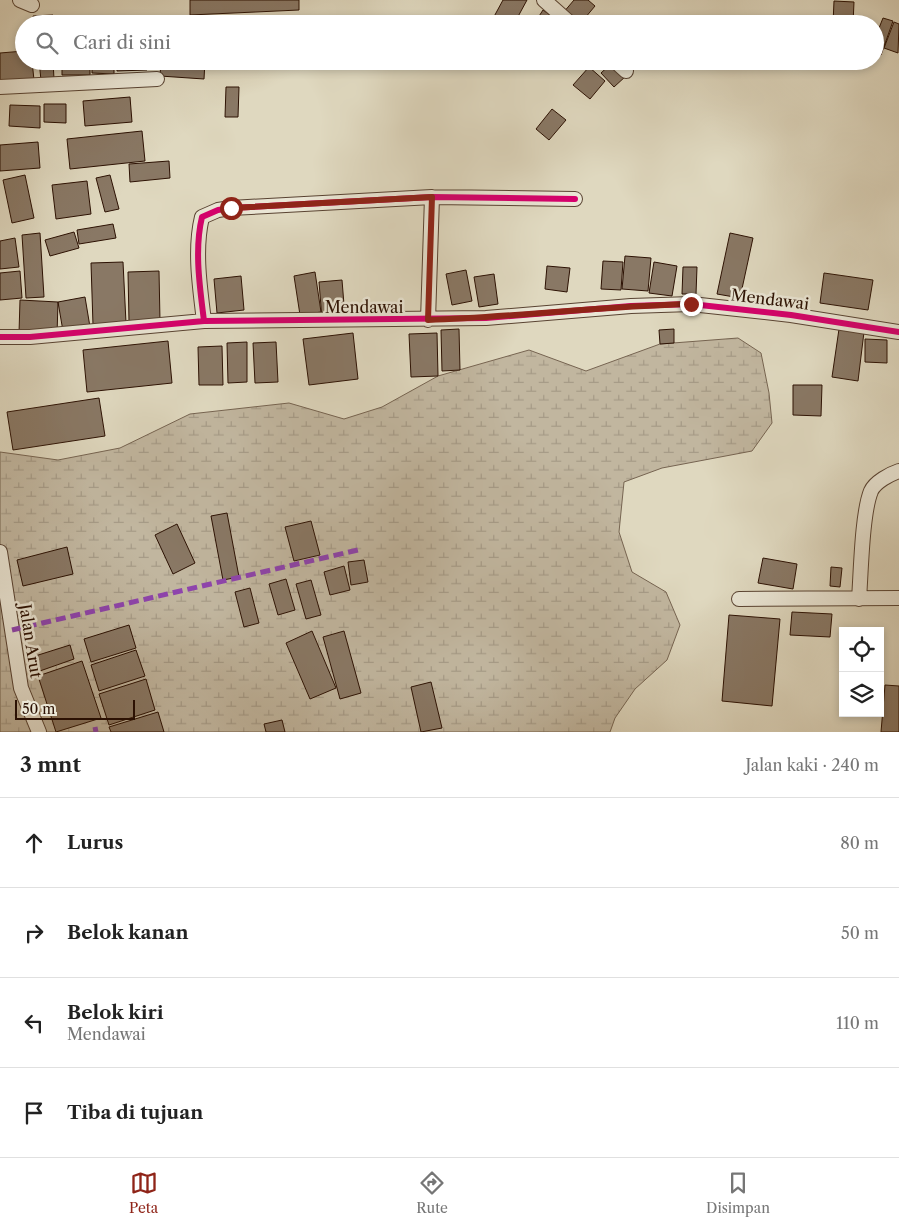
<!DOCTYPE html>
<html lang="id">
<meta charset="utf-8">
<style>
:root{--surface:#fff;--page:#f2f2f2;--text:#222;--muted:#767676;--line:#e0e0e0;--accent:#8f2418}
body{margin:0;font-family:"Libre Caslon Text",serif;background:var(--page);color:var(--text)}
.controls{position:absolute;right:15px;bottom:15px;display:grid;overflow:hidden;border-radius:0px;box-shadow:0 2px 8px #0003}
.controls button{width:45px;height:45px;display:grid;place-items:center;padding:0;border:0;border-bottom:1px solid var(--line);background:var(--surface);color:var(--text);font:25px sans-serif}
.scale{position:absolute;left:15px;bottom:12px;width:120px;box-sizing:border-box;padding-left:5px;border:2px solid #2c1103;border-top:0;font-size:14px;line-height:18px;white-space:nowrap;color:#2c1103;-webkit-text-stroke:4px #eae6d5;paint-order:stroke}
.stop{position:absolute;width:15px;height:15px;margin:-11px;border:4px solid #8f2418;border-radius:50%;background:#fff}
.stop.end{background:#8f2418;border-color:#fff;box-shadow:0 1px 5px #0008}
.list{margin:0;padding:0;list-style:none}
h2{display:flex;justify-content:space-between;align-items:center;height:65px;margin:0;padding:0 20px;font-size:21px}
h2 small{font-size:16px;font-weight:400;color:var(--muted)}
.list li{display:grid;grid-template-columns:32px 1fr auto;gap:15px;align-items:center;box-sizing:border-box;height:90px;padding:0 20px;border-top:1px solid var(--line)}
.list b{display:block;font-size:19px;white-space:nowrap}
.list p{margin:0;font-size:16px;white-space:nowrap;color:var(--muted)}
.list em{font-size:16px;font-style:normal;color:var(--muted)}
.icon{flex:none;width:28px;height:28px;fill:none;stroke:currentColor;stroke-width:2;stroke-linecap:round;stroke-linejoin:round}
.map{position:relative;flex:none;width:899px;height:732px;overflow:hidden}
.search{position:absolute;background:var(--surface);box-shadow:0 2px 8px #0003;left:15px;right:15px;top:15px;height:55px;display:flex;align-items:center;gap:12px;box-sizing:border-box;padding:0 18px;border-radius:28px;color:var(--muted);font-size:19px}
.sheet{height:425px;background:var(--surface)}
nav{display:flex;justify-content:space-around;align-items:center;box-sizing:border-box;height:70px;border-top:1px solid var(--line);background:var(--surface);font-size:14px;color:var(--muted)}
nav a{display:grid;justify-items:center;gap:2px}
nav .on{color:var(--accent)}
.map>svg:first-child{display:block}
.wetland{fill:url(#wetland-marsh);stroke:#766451}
.building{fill:#897865;stroke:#2c1103}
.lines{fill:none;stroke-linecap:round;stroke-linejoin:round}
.street-casing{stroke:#594332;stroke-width:16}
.street{stroke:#eae6d5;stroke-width:14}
.quiet{stroke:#8e44ad;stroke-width:5;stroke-dasharray:10 5;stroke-linecap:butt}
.cycleway-casing{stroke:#eae6d5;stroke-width:9}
.cycleway{stroke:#d6006c;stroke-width:6}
.route{stroke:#8f2418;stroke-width:6}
.labels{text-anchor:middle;stroke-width:5;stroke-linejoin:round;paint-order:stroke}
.street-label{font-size:16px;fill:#2c1103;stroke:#eae6d5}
</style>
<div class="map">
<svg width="899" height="732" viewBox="0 0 899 732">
<defs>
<pattern id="wetland-marsh" width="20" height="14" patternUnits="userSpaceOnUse" patternTransform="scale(1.25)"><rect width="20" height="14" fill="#c1b69f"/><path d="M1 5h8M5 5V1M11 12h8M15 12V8" fill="none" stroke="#a69b87"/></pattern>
</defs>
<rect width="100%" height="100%" fill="#dfd8bf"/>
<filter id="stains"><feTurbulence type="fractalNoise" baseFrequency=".004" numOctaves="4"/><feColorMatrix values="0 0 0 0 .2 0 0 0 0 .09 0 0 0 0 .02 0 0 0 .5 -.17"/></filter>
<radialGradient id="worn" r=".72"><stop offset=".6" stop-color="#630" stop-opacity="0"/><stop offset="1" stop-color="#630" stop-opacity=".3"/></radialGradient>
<path class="wetland" d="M738,338L761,353L769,393L772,423L752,451L662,468L624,482L619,532L632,572L666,592L680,625L667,660L635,689L615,718L610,732H0V452L58,460L120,448L190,414L289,403L344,419L382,407L438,376L529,350L586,371L660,344Z"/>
<path class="building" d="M190,0H299V10L190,15Z
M503,0H527L514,24H490Z
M574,0H588L595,6L580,24H576L563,13Z
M834,1L854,2L853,24H833Z
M543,10L554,18L550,24H534Z
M53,15V24H34L33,16Z
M883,18L893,21L881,55L875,53V38Z
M894,22L899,24L898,53L884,48Z
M24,51V61H32L34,80L0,82V53Z
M39,61H53L54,79L41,80Z
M62,61H90V75H62Z
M92,61H114V74L92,73Z
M117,61H147V70L117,71Z
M161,61H205L204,79L160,76Z
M613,62L626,76L614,87L601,73Z
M589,67L605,81L590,99L573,85Z
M226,87H239L238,117H225Z
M130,97L132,122L85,126L83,101Z
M44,104H66V123L44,122Z
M10,105L40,106V128L9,126Z
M552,109L566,120L549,140L536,129Z
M142,131L145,161L70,169L67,139Z
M38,142L40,168L0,171V145Z
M169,161L170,178L130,182L129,164Z
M25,175L34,218L12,223L3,180Z
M110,175L119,209L105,212L96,178Z
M87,181L91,214L56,219L52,185Z
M113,224L116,238L79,244L77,230Z
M74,232L79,248L50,256L45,240Z
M40,233L44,297L26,298L22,235Z
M730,233L753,238L740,298L717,294Z
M15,238L19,267L0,269V241Z
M625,256L651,258L648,291L622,289Z
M603,261L623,262L621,290L601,289Z
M123,262L126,323L93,325L91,263Z
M654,262L677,266L672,296L649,293Z
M547,266L570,268L567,292L545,289Z
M683,267H697L696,294H682Z
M466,270L472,301L452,305L446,274Z
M20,271L22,298L0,300V273Z
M159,271L160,321H129L128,272Z
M315,272L321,312L300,315L294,276Z
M824,273L873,280L868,310L820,303Z
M494,274L498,304L479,307L474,277Z
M241,276L244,310L217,313L214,279Z
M342,280L345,317L322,319L319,282Z
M85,297L91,333L64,337L58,302Z
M20,300L58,302L57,335L19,333Z
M459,329L460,370L442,371L441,330Z
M674,329V343L660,344L659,330Z
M839,329L864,332L858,381L832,377Z
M353,333L358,379L309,385L303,339Z
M437,333L438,376L411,377L409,334Z
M865,339L887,340V363L865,362Z
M168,341L172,383L87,392L83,350Z
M247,342V382L228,383L227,343Z
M276,342L278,382L255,383L253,343Z
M222,346L223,385H199L198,347Z
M793,385H822L821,416L793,415Z
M99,398L105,436L13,450L7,412Z
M227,513L239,577L223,580L211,516Z
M311,521L320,555L294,561L285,527Z
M177,524L195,563L173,574L155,535Z
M67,547L73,574L23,586L17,560Z
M763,558L797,564L793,589L758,583Z
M364,560L368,582L351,585L348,562Z
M344,566L350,590L330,595L324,572Z
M831,567L842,568L840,587L830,586Z
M286,579L295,610L278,615L269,584Z
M311,580L321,615L306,619L296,584Z
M250,588L259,623L244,627L235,592Z
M792,612L832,614L830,637L790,635Z
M729,615L780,619L772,706L722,701Z
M129,625L136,648L91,662L84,639Z
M312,631L336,688L310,699L286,643Z
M344,631L361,693L340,699L323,637Z
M70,645L74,659L37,672L32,657Z
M136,650L145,676L99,691L91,665Z
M82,661L101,718L56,732L38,676Z
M146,679L155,710L109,725L99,694Z
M431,682L442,728L421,732L411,687Z
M885,685L899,686V732H881Z
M158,712L164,732H111L109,727Z
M282,720L285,732H266L264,724Z"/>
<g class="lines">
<g class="street-casing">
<path id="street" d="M20,0L32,5
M544,0L571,24
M615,61L626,71
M0,87L157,79
M428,320L432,197
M204,321C200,288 194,250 202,217L218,210L231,208L432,197L575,199
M0,337H30L204,321L486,318L631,306L691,304L791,315L899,332
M0,552L21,688L39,732
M739,599L899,598
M859,599C861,572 862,513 871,491C875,482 890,474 899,471"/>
</g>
<use href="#street" class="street"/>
<path class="quiet" d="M12,630L362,549
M95,727L96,732"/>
<g class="cycleway-casing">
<path id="cycleway" d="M204,321C200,288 194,250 202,217L218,210L231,208L432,197L575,199
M0,337H30L204,321L486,318L631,306L691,304L791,315L899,332"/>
</g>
<use href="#cycleway" class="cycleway"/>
</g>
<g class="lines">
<path class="route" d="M231,208L432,197L428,320C516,317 603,306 691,304"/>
</g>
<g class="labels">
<g class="street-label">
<text transform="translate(770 299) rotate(7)" y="6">Mendawai</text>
<text x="364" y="313">Mendawai</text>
<text transform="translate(31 641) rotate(81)" y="6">Jalan Arut</text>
</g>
</g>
<rect width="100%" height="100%" filter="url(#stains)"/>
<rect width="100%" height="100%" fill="url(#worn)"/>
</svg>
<div class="controls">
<button><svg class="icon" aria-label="locate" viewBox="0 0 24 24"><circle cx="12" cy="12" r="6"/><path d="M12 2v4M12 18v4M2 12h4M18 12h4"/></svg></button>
<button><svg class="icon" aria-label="layers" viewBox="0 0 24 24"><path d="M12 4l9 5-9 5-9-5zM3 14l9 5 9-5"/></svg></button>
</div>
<div class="scale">50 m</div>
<div class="stop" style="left:231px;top:208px"></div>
<div class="stop end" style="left:691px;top:304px"></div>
<div class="search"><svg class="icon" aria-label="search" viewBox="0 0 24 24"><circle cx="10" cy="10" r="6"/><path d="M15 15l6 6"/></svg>Cari di sini</div>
</div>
<section class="sheet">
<h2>3 mnt<small>Jalan kaki · 240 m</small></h2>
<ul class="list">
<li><svg class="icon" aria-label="ahead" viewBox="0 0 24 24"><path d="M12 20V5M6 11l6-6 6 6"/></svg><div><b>Lurus</b></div><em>80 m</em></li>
<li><svg class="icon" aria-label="right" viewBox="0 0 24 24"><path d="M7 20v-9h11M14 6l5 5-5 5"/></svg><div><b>Belok kanan</b></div><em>50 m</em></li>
<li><svg class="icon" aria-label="left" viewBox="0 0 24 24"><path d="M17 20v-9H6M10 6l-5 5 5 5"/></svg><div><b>Belok kiri</b><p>Mendawai</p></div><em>110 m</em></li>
<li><svg class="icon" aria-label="arrive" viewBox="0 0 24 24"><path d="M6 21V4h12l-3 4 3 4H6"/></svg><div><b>Tiba di tujuan</b></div></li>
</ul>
</section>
<nav>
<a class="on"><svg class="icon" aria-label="map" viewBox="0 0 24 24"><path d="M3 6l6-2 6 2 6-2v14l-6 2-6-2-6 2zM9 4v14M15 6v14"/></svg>Peta</a>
<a><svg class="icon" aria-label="directions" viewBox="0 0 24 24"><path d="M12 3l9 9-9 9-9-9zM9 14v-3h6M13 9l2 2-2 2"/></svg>Rute</a>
<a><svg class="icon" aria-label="saved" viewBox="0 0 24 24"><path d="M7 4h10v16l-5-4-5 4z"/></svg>Disimpan</a>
</nav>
